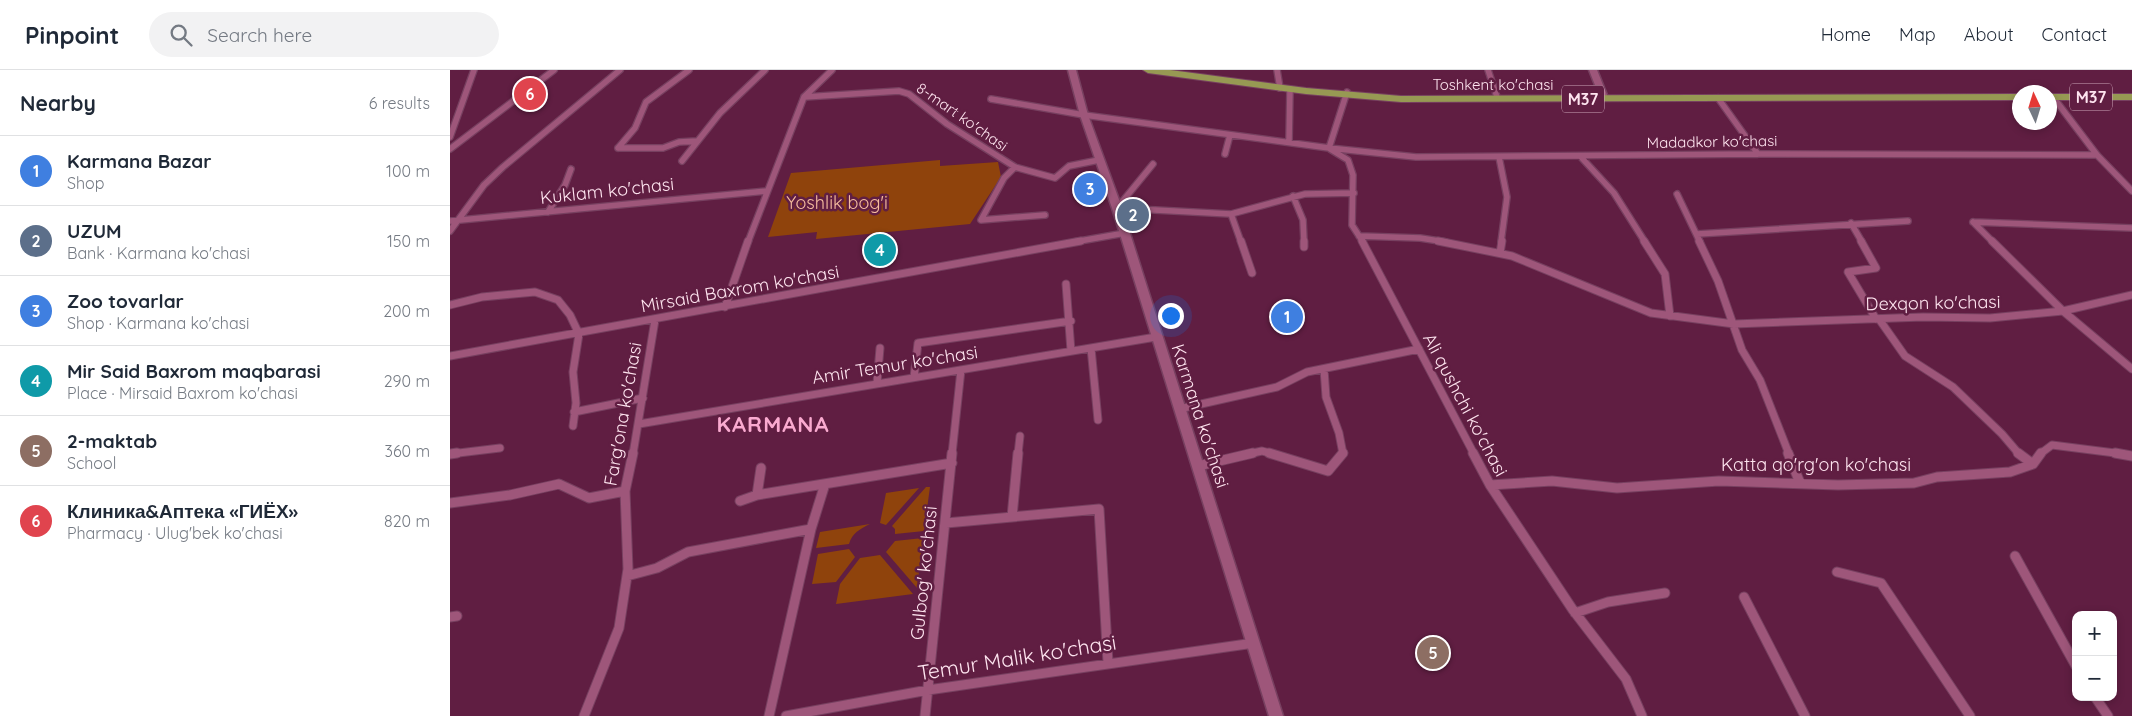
<!DOCTYPE html>
<meta charset="utf-8">
<style>
:root{--surface:#fff;--page:#f2f2f3;--text:#1f2937;--muted:#747a83;--line:#e0e1e3;--accent:#27766a}
body{margin:0;font-family:Quicksand,sans-serif;background:var(--page);color:var(--text)}
.controls{position:absolute;right:15px;bottom:15px;display:grid;overflow:hidden;border-radius:10px;box-shadow:0 2px 8px #0003}
.controls button{width:45px;height:45px;display:grid;place-items:center;padding:0;border:0;border-bottom:1px solid var(--line);background:var(--surface);color:var(--text);font:25px sans-serif}
.compass{position:absolute;left:1562px;top:15px;width:45px;height:45px;border-radius:50%;background:var(--surface);box-shadow:0 2px 8px #0003;rotate:356deg}
.you{position:absolute;left:720px;top:245px;width:18px;height:18px;margin:-12px;border:4px solid #fff;border-radius:50%;background:#1a73e8;box-shadow:0 0 0 8px #1a73e833}
.badge{display:grid;place-items:center;width:32px;height:32px;border-radius:50%;background:var(--accent);color:#fff;font-size:16px;font-weight:700}
.pin{position:absolute;translate:-50% -50%;border:2px solid #fff;box-shadow:0 1px 5px #0006}
.list{margin:0;padding:0;list-style:none}
h2{display:flex;justify-content:space-between;align-items:center;height:65px;margin:0;padding:0 20px;font-size:21px}
h2 small{font-size:16px;font-weight:400;color:var(--muted)}
.list li{display:grid;grid-template-columns:32px 1fr auto;gap:15px;align-items:center;box-sizing:border-box;height:70px;padding:0 20px;border-top:1px solid var(--line)}
.list b{display:block;font-size:19px;white-space:nowrap}
.list p{margin:0;font-size:16px;white-space:nowrap;color:var(--muted)}
.list em{font-size:16px;font-style:normal;color:var(--muted)}
.icon{flex:none;width:28px;height:28px;fill:none;stroke:currentColor;stroke-width:2;stroke-linecap:round;stroke-linejoin:round}
.map{position:relative;flex:none;width:1682px;height:646px;overflow:hidden}
header{display:flex;align-items:center;gap:30px;box-sizing:border-box;height:70px;padding:0 25px;background:var(--surface);border-bottom:1px solid var(--line)}
header strong{font-size:24px}
nav{display:flex;gap:28px;margin-inline-start:auto;font-size:18px}
.search{width:350px;height:45px;background:var(--page);display:flex;align-items:center;gap:12px;box-sizing:border-box;padding:0 18px;border-radius:28px;color:var(--muted);font-size:19px}
main{display:flex}
aside{flex:1;background:var(--surface)}
.map>svg:first-child{display:block}
.green{fill:#8f430c}
.building{fill:#34b3e6}
.lines{fill:none;stroke-linecap:round;stroke-linejoin:round}
.street-far2-casing{stroke:#774060;stroke-width:8}
.street-far1-casing{stroke:#774060;stroke-width:9}
.street-casing{stroke:#774060;stroke-width:11}
.secondary-casing{stroke:#774060;stroke-width:3}
.highway-casing{stroke:#774060;stroke-width:2}
.street-far2{stroke:#9e567a;stroke-width:5.5}
.street-far1{stroke:#9e567a;stroke-width:7}
.street{stroke:#9e567a;stroke-width:9}
.secondary{fill:#9e567a;fill-rule:evenodd}
.highway{fill:#979953;fill-rule:evenodd}
.labels{text-anchor:middle;stroke-width:5;stroke-linejoin:round;paint-order:stroke}
.far-street-label{font-size:15px;fill:#fee4ef;stroke:#601e42}
.shield{fill:#601e42;stroke:#cfa9bb;stroke-width:1}
.shield-label{font-size:16px;font-weight:bold;fill:#fee4ef}
.street-label{font-size:18px;fill:#fee4ef;stroke:#601e42}
.park-label{font-size:18px;fill:#f6be9f;stroke:#601e42}
.near-street-label{font-size:21px;fill:#fee4ef;stroke:#601e42}
.district-label{font-size:22px;font-weight:bold;letter-spacing:1px;fill:#faaad0;stroke:#601e42}
</style>
<header>
<strong>Pinpoint</strong>
<div class="search"><svg class="icon" aria-label="search" viewBox="0 0 24 24"><circle cx="10" cy="10" r="6"/><path d="M15 15l6 6"/></svg>Search here</div>
<nav><a>Home</a><a>Map</a><a>About</a><a>Contact</a></nav>
</header>
<main>
<aside>
<h2>Nearby<small>6 results</small></h2>
<ul class="list">
<li><span class="badge" style="background:#3f7fe0">1</span><div><b>Karmana Bazar</b><p>Shop</p></div><em>100 m</em></li>
<li><span class="badge" style="background:#5c6f8a">2</span><div><b>UZUM</b><p>Bank · Karmana ko'chasi</p></div><em>150 m</em></li>
<li><span class="badge" style="background:#3f7fe0">3</span><div><b>Zoo tovarlar</b><p>Shop · Karmana ko'chasi</p></div><em>200 m</em></li>
<li><span class="badge" style="background:#0f9aa8">4</span><div><b>Mir Said Baxrom maqbarasi</b><p>Place · Mirsaid Baxrom ko'chasi</p></div><em>290 m</em></li>
<li><span class="badge" style="background:#8d6e63">5</span><div><b>2-maktab</b><p>School</p></div><em>360 m</em></li>
<li><span class="badge" style="background:#e0444e">6</span><div><b>Клиника&amp;Аптека «ГИЁХ»</b><p>Pharmacy · Ulug'bek ko'chasi</p></div><em>820 m</em></li>
</ul>
</aside>
<div class="map">
<svg width="1682" height="646" viewBox="0 0 1682 646">
<rect width="100%" height="100%" fill="#601e42"/>
<path class="green" d="M490,90V96L548,92L551,107L520,154L366,169L367,162L318,167L341,103Z
M476,417H480L474,461L445,464V459L442,456Z
M469,418L436,455L430,453L436,423Z
M420,454C410,459 402,463 399,474L366,478L370,462Z
M473,468L467,518L436,482L445,471Z
M399,479L405,487L386,512L362,514L368,484Z
M430,485L463,524L386,534L390,514L410,488Z"/>
<path class="building" d="M443,174L438,186H426L431,175Z"/>
<g class="lines">
<g class="street-far2-casing">
<path id="street-far2" d="M827,0L830,18
M1038,0L1047,27
M354,27L449,21L459,24L497,54L565,97L605,108L619,96L649,90
M1603,27L1647,85L1682,121
M1268,28L1308,84
M541,29L634,45L879,78L966,87L1308,84L1647,85
M0,67L24,0
M839,72L840,19
M168,78L185,58L196,32L239,0
M168,78H213L229,72L247,71
M879,78L897,22
M0,79L104,0
M880,79L898,90L903,105L902,155L913,172
M775,84L780,65
M1130,86L1164,123L1195,172
M1049,87L1057,127L1051,172
M232,91L270,43L315,0
M565,97L554,108L531,150L595,145
M1227,124L1250,172
M843,126L853,150L854,172
M667,138L781,144L855,124L904,123
M667,138L703,94
M98,142L115,115L121,99
M781,144L791,172
M0,151L317,121
M1523,152L1543,172
M1523,152L1682,158
M1401,153L1412,172
M0,161L34,115L53,97L170,0
M1247,164L1458,151
M909,166L970,168L996,172
M298,172L354,27L382,0
M624,172L675,163"/>
</g>
<g class="street-far1-casing">
<path id="street-far1" d="M791,171L802,203
M854,171V177
M912,171L1024,384
M988,171L1062,186L1201,243L1284,254L1473,247L1540,248L1613,241L1682,225
M1194,171L1215,204L1220,246
M1249,171L1268,211L1292,280L1310,310L1339,384
M1411,171L1426,198L1398,202L1426,249
M1542,171L1613,241L1682,299
M1050,183L1052,171
M616,214L621,281
M0,235L32,227L85,222L108,230L120,245L129,264L123,302L126,333L123,356
M275,237L298,171
M1429,249L1455,286L1503,317L1552,364L1569,384
M641,278L648,350
M0,286L631,171
M874,299L876,327L889,363L893,384
M464,307L468,273L621,251
M427,313L430,278
M729,339L827,317L857,302L969,279
M124,342L193,328
M189,354L706,267
M0,384L50,378
M183,384L205,250
M502,384L511,300
M568,384L570,366
M798,384L812,381L823,384
M1590,384L1602,375L1673,384"/>
</g>
<g class="street-casing">
<path id="street" d="M819,383L878,401L893,383
M1023,383L1040,415L1123,540L1176,609L1192,646
M1338,383L1350,413
M1568,383L1583,394
M1665,383L1682,386
M0,384L7,383
M748,396L803,383
M1040,415L1102,411L1167,418L1269,411L1388,415L1464,413L1487,407L1560,402L1583,394L1591,383
M307,425L311,398
M290,431L307,425L502,393
M0,433L60,425L109,414L139,428L175,421
M562,447L568,383
M496,453L649,439L658,593
M1565,486L1626,596
M1387,502L1431,513L1520,646
M177,506L207,498L238,482L361,459
M1294,527L1355,646
M1125,543L1158,532L1215,523
M0,547L7,546
M1645,627L1658,646
M134,646L169,558L178,499L175,421L183,383
M319,646L361,459L375,414
M336,646L478,620L804,573
M475,646L502,383"/>
</g>
<g class="secondary-casing">
<path id="secondary" d="M618,0H626L638,45L672,138L833,646H819L662,138L630,45Z
M1139,0H1147L1157,25L1156,27L1149,25Z"/>
</g>
<g class="highway-casing">
<path id="highway" d="M693,0H720L856,18L951,26L1570,24V30L951,32L856,24L698,3Z
M1600,24H1682V30H1600Z"/>
</g>
<use href="#street-far2" class="street-far2"/>
<use href="#street-far1" class="street-far1"/>
<use href="#street" class="street"/>
<use href="#secondary" class="secondary"/>
<use href="#highway" class="highway"/>
</g>
<g class="labels">
<g class="far-street-label">
<text x="1043" y="20">Toshkent ko'chasi</text>
<text transform="translate(512 47) rotate(35)" y="5">8-mart ko'chasi</text>
<text transform="translate(1262 72) rotate(-1)" y="5">Madadkor ko'chasi</text>
</g>
<g class="shield">
<rect x="1620" y="13.5" width="42" height="27" rx="4"/>
<rect x="1112" y="15.5" width="42" height="27" rx="4"/>
</g>
<g class="shield-label">
<text x="1641" y="33">M37</text>
<text x="1133" y="35">M37</text>
</g>
<g class="street-label">
<text transform="translate(157 121) rotate(-6)" y="6">Kuklam ko'chasi</text>
<text transform="translate(290 219) rotate(-10)" y="6">Mirsaid Baxrom ko'chasi</text>
<text transform="translate(1483 233) rotate(-1)" y="6">Dexqon ko'chasi</text>
<text transform="translate(445 295) rotate(-9)" y="6">Amir Temur ko'chasi</text>
<text transform="translate(1015 335) rotate(62)" y="6">Ali qushchi ko'chasi</text>
<text transform="translate(173 344) rotate(-80)" y="6">Farg'ona ko'chasi</text>
<text transform="translate(750 346) rotate(72)" y="6">Karmana ko'chasi</text>
<text x="1366" y="401">Katta qo'rg'on ko'chasi</text>
<text transform="translate(474 503) rotate(-84)" y="6">Gulbog' ko'chasi</text>
</g>
<g class="park-label">
<text x="387" y="139">Yoshlik bog'i</text>
</g>
<g class="near-street-label">
<text transform="translate(567 588) rotate(-9)" y="7">Temur Malik ko'chasi</text>
</g>
<g class="district-label">
<text x="323" y="362">KARMANA</text>
</g>
</g>
</svg>
<div class="controls">
<button>+</button>
<button>−</button>
</div>
<svg class="compass" viewBox="-18 -18 36 36"><path d="M0-13l5 13h-10z" fill="#e53935"/><path d="M0 13l5-13h-10z" fill="#747a83"/></svg>
<div class="you"></div>
<div class="pin badge" style="left:837px;top:247px;background:#3f7fe0">1</div>
<div class="pin badge" style="left:683px;top:145px;background:#5c6f8a">2</div>
<div class="pin badge" style="left:640px;top:119px;background:#3f7fe0">3</div>
<div class="pin badge" style="left:430px;top:180px;background:#0f9aa8">4</div>
<div class="pin badge" style="left:983px;top:583px;background:#8d6e63">5</div>
<div class="pin badge" style="left:80px;top:24px;background:#e0444e">6</div>
</div>
</main>
